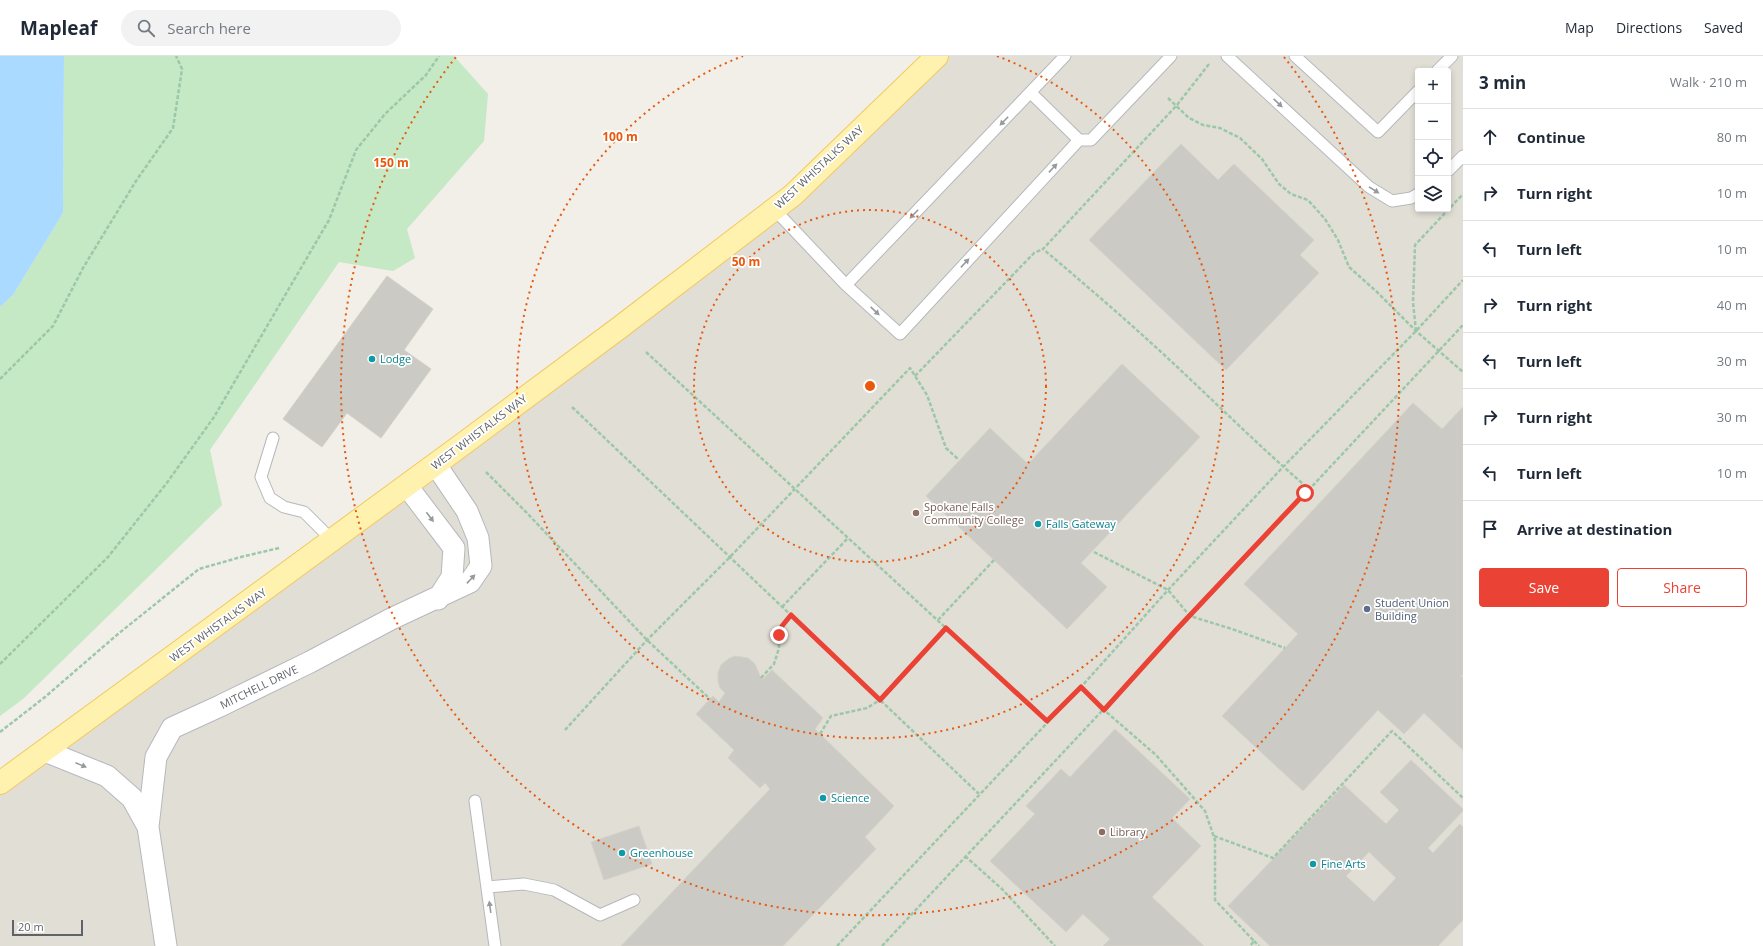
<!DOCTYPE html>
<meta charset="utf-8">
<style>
:root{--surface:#fff;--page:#f2f2f3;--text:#1f2937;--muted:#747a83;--line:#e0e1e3;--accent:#ea4335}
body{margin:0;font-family:"Open Sans",sans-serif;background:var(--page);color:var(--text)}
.controls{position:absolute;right:12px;top:12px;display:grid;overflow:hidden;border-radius:4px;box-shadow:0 2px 6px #0003}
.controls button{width:36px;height:36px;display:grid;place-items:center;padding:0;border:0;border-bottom:1px solid var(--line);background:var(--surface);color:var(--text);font:20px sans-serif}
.scale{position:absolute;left:12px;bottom:10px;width:71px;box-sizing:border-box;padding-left:4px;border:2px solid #5f6368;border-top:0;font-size:11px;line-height:14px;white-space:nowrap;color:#5f6368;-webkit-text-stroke:3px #fff;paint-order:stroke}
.stop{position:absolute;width:12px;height:12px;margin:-9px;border:3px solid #ea4335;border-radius:50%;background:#fff}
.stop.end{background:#ea4335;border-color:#fff;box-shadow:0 1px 4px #0008}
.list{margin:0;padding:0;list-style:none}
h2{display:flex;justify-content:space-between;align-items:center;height:52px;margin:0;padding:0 16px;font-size:17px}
h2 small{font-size:13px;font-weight:400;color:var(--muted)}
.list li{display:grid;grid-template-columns:26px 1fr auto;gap:12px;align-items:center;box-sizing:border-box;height:56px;padding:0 16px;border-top:1px solid var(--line)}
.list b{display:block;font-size:15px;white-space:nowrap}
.list em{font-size:13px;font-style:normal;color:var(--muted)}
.actions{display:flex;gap:8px;padding:12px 16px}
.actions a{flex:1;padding:9px 0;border:1px solid var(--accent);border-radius:4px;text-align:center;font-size:14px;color:var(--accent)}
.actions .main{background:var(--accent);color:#fff}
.icon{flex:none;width:22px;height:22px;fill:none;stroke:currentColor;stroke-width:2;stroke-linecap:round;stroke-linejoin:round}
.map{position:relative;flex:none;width:1463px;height:890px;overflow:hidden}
header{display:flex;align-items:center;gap:24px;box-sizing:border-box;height:56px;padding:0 20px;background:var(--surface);border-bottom:1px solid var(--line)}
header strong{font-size:19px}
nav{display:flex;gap:22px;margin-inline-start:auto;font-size:14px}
.search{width:280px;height:36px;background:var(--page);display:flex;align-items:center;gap:10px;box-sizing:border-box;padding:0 14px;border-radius:22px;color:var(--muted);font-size:15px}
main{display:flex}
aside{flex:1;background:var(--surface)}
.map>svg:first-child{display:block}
.education{fill:#e1ded6;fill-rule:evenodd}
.green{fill:#c5e8c5}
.water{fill:#aadaff}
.building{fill:#cccac5;stroke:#d6d1c6;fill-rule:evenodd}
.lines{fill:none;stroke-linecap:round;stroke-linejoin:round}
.service-casing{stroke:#b5b8bc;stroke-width:13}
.minor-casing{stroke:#b5b8bc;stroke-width:23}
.primary-casing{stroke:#f2c960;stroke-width:24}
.path{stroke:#9cc7a9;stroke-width:2.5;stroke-dasharray:4 2;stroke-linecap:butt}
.service{stroke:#fff;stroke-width:11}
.minor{stroke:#fff;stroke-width:21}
.primary{stroke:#fff2af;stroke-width:22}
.oneway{fill:#979a9d}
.route{stroke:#ea4335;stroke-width:5}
.ring{fill:none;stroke:#e8590c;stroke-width:2;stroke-dasharray:2 4}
.culture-dot{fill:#0f9aa8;stroke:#fff;stroke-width:1.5}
.education-dot{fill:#8d6e63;stroke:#fff;stroke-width:1.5}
.service-dot{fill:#5c6f8a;stroke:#fff;stroke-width:1.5}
.labels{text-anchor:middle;stroke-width:3.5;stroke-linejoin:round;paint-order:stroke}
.street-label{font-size:11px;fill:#5f6368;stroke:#fff}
.culture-label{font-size:11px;fill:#0d838f;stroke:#fff;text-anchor:start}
.education-label{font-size:11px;fill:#785e54;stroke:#fff;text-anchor:start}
.service-label{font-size:11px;fill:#4e5e75;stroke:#fff;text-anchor:start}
.centre{fill:#e8590c;stroke:#fff;stroke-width:2}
.ring-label{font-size:12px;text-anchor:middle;font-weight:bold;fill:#e8590c;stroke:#fff;stroke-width:3.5;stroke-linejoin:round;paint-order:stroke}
</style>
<header>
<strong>Mapleaf</strong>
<div class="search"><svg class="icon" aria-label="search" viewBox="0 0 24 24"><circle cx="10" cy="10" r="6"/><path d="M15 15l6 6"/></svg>Search here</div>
<nav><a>Map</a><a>Directions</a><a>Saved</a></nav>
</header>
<main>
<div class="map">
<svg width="1463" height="890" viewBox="0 0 1463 890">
<rect width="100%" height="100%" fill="#f1efe8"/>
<path class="education" d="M937,0H1463V890H0V727L793,139ZM1418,15H1448V153H1418Z"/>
<path class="green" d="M64,0H454L488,38L484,85L407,173L415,202L393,215L339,206L210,394L222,449L23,643L0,660V251L13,239L63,157Z"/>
<path class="water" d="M0,0H64L63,157L13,239L0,251Z"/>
<path class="building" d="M1181,88L1218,124L1234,108L1314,184L1300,199L1319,217L1226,314L1089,184Z
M387,220L433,253L404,294L431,313L381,382L347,357L322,391L283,363Z
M1122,308L1200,381L1081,507L1107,531L1067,573L926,440L990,372L1028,408Z
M1413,347L1442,373L1463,351V618L1461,620L1463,621V694L1424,657L1404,678L1378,654L1303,735L1222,660L1298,578L1244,528Z
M735,600L748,602L755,608L760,620L763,623L772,614L823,662L815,673L894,750L865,781L876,793L783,890H621L770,733L765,727L760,732L728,702L734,694L696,658L713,640L719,646L725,637L720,632L718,625V617L721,609L728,603Z
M1115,673L1190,743L1172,762L1201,790L1152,841L1204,890H1103L1110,883L1083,858L1066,876L990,805L1035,758L1026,750L1061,713L1070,721Z
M1411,704L1463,753V755L1428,792L1433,797L1460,768L1463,771V864L1438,890H1270L1228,850L1344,729L1386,768L1399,754L1380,736ZM1369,796L1396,822L1374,846L1346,820Z
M639,770L652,808L604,824L591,786Z"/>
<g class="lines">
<g class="service-casing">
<path id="service" d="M1227,0L1369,131L1392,145L1411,142L1418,138
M1295,0L1378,76L1418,35
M1437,15L1452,0
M1031,37L1079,84H1091L1171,0
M1448,115L1463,100
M774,153L846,229L900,278L1079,84
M846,229L1065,0
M273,382L261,421L270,442L284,451L304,456L333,485
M475,745L495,890
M487,831L524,828L554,834L600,859L634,844"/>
</g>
<g class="minor-casing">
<path id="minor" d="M407,430L454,492L452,521L438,543
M45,695L107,720L132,742L148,771
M166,890L148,771L156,701L172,672L220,650L310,606L391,563L470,526L481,510L478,482L467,455L436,409"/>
</g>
<g class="primary-casing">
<path id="primary" d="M0,727L463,388L619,272L793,139L937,0"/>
</g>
<path class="path" d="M1209,8L1177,49L1043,193C1087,230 1131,268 1173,307C1218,349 1262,393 1309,433
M1168,42L1189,62L1203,69L1220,72L1240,82L1262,103L1279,128L1291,138L1308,144L1325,163L1338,184L1349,211L1377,236L1416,275L1463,316
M1416,275L1413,246L1415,189L1463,138
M646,296L1047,665
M915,320L1034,197L1043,193
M0,323L53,270L83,212L136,125L173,72L182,13L176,0
M572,351L979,738
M486,416L526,456L647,584L710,643
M1094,496L1168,534L1190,560L1232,573L1285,592
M782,551L848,482
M938,564L994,504
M0,608L108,501L166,428L214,361L329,164L356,94L385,58L426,19L439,0
M761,622L774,608L779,592V579L782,570L791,559
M1081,631L1104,654L1156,699L1205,755L1215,784V844L1254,885L1250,890
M565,674L647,584L730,501L910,312L927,339L946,392L959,404
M0,676L45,641L118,578L199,513L241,501L279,492
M820,678L831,660L867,652L880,644L947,572
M1214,780L1273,802L1392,675L1463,742
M965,800L1002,833L1055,890
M1254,885L1259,890
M837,890L1081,631L1168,534L1283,411L1416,275L1463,224
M882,890L1463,269"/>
<use href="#service" class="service"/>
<use href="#minor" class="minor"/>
<use href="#primary" class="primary"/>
</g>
<defs><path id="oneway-solid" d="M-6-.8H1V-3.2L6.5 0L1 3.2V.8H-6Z"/></defs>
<g class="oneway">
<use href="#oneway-solid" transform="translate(1278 47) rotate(43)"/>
<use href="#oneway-solid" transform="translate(1004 65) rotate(134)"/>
<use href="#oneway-solid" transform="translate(1053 112) rotate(-47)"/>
<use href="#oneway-solid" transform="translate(1374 134) rotate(32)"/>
<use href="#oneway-solid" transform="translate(914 158) rotate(134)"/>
<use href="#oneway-solid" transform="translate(965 207) rotate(-47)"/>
<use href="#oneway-solid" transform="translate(875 255) rotate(43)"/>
<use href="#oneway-solid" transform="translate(430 461) rotate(53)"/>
<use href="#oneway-solid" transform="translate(471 523) rotate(-47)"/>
<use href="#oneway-solid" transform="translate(81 709) rotate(22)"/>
<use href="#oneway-solid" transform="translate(490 851) rotate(-98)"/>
</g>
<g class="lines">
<path class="route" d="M779,579L782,570L791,559L880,644L946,572L1047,665L1081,631L1104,654L1177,573L1305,437"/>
</g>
<g class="ring">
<circle cx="870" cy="330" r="176"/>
<path d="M997 0A353 353 0 1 1 743 0"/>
<path d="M1284 1A529 529 0 1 1 456 1"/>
</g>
<g class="culture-dot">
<circle cx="372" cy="303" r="4"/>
<circle cx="1038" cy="468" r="4"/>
<circle cx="823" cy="742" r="4"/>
<circle cx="622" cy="797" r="4"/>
<circle cx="1313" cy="808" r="4"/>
</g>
<g class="education-dot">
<circle cx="916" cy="457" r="4"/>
<circle cx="1102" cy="776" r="4"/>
</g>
<circle class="service-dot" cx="1367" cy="553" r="4"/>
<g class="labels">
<g class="street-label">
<text transform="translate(819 111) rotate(-43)" y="4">WEST WHISTALKS WAY</text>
<text transform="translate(479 376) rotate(-37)" y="4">WEST WHISTALKS WAY</text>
<text transform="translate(218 569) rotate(-36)" y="4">WEST WHISTALKS WAY</text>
<text transform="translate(259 631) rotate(-26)" y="4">MITCHELL DRIVE</text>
</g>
<g class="culture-label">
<text x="380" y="307">Lodge</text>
<text x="1046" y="472">Falls Gateway</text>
<text x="831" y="746">Science</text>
<text x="630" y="801">Greenhouse</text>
<text x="1321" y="812">Fine Arts</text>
</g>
<g class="education-label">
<text x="924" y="455">Spokane Falls<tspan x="924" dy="13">Community College</tspan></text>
<text x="1110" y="780">Library</text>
</g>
<g class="service-label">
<text x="1375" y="551">Student Union<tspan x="1375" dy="13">Building</tspan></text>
</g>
</g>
<circle cx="870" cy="330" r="6" class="centre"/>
<g class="ring-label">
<text x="620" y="85">100 m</text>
<text x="391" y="111">150 m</text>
<text x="746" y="210">50 m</text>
</g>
</svg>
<div class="controls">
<button>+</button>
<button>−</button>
<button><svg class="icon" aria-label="locate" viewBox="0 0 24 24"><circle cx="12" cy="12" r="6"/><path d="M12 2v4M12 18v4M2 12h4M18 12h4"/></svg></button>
<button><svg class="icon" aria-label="layers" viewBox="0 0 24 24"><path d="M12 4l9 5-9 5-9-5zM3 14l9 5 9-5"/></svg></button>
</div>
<div class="scale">20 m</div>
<div class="stop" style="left:1305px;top:437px"></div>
<div class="stop end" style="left:779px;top:579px"></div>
</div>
<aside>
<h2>3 min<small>Walk · 210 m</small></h2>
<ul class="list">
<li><svg class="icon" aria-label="ahead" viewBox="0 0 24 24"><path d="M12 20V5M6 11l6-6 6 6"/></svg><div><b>Continue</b></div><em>80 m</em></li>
<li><svg class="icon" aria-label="right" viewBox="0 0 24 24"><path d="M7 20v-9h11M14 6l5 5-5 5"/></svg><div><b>Turn right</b></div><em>10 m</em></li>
<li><svg class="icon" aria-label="left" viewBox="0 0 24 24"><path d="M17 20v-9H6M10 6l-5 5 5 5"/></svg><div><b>Turn left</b></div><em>10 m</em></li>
<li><svg class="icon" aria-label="right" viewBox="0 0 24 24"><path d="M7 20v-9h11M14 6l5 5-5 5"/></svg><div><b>Turn right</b></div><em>40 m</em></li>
<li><svg class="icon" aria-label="left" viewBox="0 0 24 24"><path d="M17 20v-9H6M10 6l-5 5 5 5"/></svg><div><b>Turn left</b></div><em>30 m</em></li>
<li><svg class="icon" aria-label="right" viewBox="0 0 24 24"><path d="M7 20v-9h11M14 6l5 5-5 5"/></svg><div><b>Turn right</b></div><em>30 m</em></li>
<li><svg class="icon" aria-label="left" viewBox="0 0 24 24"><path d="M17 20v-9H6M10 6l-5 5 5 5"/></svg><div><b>Turn left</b></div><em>10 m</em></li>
<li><svg class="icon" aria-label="arrive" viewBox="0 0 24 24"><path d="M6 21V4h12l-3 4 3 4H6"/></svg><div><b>Arrive at destination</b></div></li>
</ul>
<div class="actions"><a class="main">Save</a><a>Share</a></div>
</aside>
</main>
